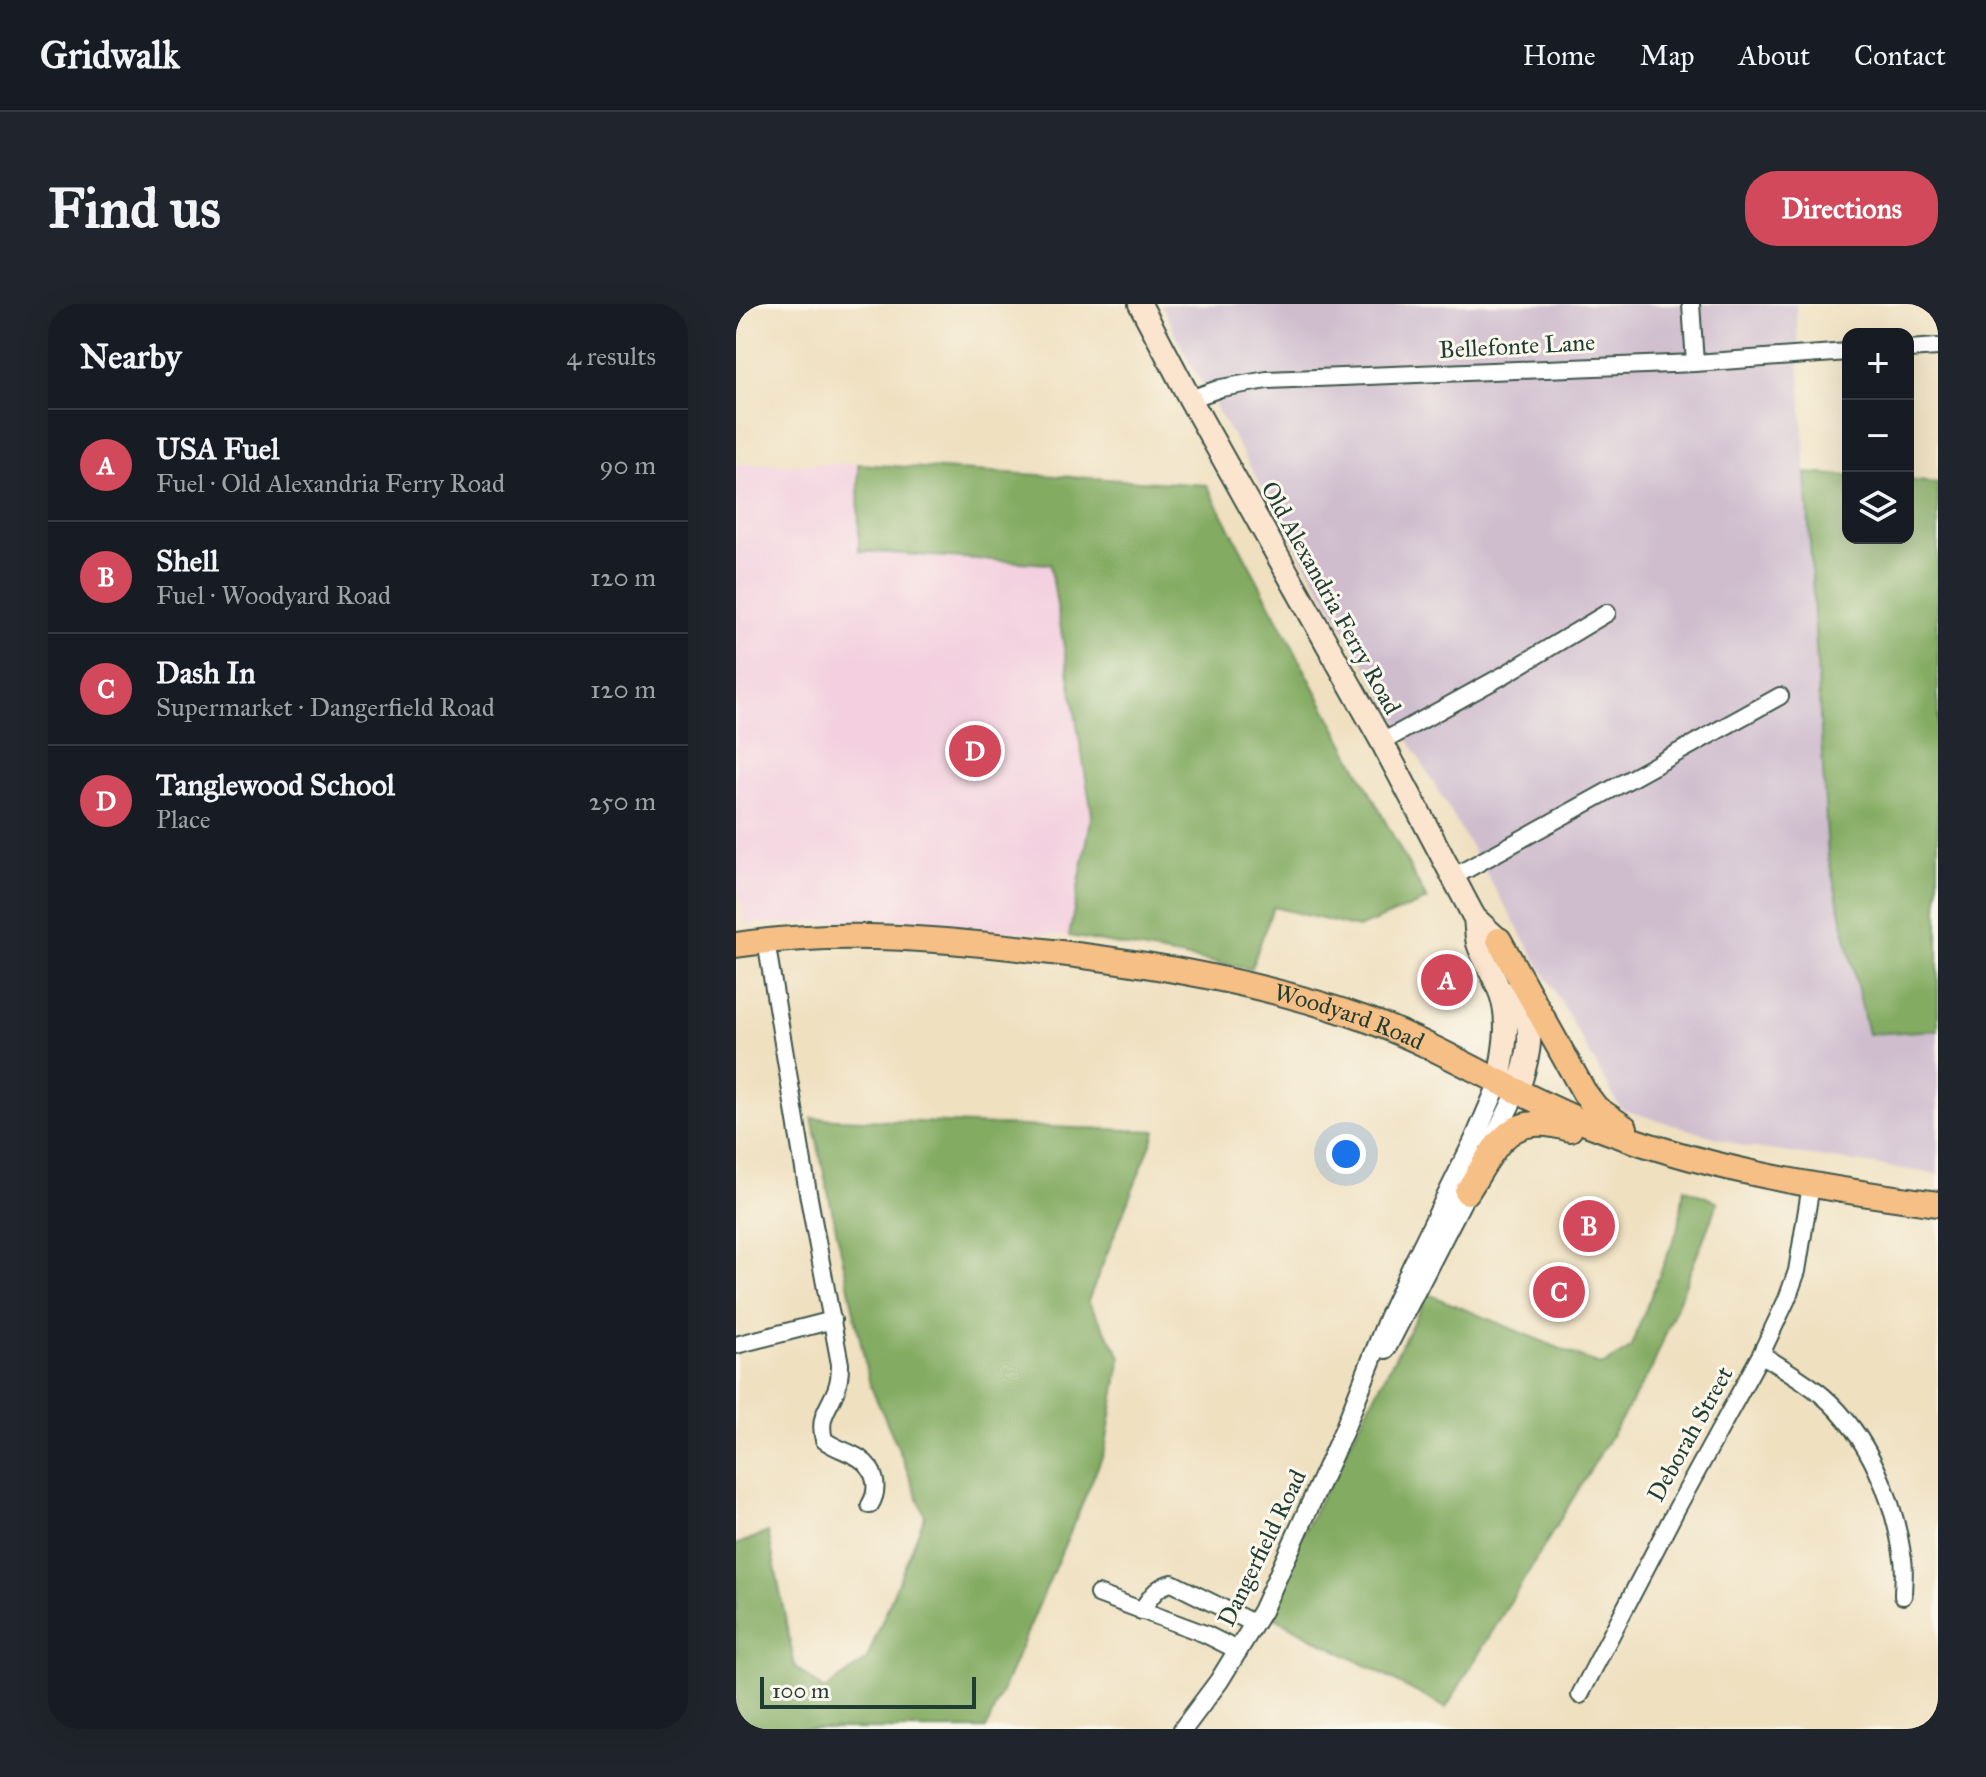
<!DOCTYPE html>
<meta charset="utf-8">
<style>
:root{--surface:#171b24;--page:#20242c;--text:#f1f3f6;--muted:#9ea1a6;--line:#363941;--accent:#d1495b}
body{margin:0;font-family:"IM FELL Great Primer",serif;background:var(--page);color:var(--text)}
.controls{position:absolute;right:24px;top:24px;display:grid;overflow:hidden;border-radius:16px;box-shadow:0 8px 32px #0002}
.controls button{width:72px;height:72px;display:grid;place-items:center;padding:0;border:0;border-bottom:2px solid var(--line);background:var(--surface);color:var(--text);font:40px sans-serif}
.scale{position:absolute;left:24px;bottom:20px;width:216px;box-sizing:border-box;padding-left:8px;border:4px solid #1f3d34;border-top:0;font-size:22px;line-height:28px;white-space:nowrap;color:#1f3d34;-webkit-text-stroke:6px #fbf7ec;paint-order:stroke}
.you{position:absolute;left:610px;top:850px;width:28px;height:28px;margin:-20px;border:6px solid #fff;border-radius:50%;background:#1a73e8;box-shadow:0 0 0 12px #1a73e833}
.badge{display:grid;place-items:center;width:52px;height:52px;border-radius:50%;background:var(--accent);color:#fff;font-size:26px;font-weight:700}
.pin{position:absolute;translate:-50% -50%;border:4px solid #fff;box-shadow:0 2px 8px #0006}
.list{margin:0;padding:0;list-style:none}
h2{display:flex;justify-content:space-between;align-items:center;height:104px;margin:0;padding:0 32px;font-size:34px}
h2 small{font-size:26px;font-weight:400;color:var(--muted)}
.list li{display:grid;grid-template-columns:52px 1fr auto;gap:24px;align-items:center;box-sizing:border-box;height:112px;padding:0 32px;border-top:2px solid var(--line)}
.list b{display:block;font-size:30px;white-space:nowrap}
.list p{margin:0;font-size:26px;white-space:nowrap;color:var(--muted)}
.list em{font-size:26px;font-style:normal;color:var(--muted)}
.icon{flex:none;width:44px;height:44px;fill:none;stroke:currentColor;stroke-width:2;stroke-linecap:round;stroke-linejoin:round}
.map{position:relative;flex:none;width:1202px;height:1425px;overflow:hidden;border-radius:32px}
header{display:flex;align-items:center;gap:48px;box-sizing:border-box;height:112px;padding:0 40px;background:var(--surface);border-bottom:2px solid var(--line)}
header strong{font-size:38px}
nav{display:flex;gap:44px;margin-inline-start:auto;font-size:28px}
.intro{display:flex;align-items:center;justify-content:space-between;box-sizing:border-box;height:192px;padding:0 48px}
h1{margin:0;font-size:56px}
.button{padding:20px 36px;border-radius:32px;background:var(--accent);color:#fff;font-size:28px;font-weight:700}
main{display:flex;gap:48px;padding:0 48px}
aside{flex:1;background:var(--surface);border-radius:32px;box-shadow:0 8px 32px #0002}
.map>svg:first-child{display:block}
.built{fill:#f3cfdf}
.industrial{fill:#cfbdce}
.forest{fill:#83ab62;stroke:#51744b;stroke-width:2}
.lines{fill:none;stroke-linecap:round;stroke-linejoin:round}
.minor-casing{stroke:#3e5549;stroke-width:20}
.tertiary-casing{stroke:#3e5549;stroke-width:22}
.secondary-casing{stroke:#3e5549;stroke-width:26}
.primary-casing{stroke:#3e5549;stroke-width:28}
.minor{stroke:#fff;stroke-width:16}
.tertiary{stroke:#fff;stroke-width:18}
.secondary{stroke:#fbe5cf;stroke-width:22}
.primary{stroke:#f5bf86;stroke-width:24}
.labels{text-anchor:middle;stroke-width:6;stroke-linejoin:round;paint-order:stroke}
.street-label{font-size:24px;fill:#1f3d34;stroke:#fbf7ec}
</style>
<header>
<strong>Gridwalk</strong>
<nav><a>Home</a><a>Map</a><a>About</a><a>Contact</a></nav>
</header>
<div class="intro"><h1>Find us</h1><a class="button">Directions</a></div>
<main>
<aside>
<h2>Nearby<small>4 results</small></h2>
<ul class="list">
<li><span class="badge">A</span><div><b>USA Fuel</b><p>Fuel · Old Alexandria Ferry Road</p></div><em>90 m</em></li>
<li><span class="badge">B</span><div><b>Shell</b><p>Fuel · Woodyard Road</p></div><em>120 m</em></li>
<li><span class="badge">C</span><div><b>Dash In</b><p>Supermarket · Dangerfield Road</p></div><em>120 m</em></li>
<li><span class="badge">D</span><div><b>Tanglewood School</b><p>Place</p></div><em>250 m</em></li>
</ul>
</aside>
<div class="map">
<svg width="1202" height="1425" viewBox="0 0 1202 1425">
<rect width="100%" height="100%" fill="#fbf7ec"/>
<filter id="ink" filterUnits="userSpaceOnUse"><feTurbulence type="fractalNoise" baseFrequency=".0125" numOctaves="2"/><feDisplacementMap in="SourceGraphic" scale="16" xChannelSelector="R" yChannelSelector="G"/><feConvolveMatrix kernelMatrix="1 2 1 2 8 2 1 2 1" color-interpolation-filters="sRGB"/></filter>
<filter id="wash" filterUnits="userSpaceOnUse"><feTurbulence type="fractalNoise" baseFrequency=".006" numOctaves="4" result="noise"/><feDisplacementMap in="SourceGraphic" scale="32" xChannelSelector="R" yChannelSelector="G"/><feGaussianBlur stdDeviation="1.8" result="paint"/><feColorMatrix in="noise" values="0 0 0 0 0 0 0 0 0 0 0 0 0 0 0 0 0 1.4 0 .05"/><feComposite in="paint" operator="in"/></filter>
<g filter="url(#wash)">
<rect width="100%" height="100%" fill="#efe0c0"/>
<path class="built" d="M0,160H122L123,247L314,259L356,511L333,632L161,616L9,620L0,571Z"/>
<path class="industrial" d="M425,0H1060L1092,552L1132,730L1202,726V870L1011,843L885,805L823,695L450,52Z"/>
<path class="forest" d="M122,160L471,181L691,596L622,624L537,603L515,665L333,632L356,510L314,260L123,247Z
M1070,169L1112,172V234H1172V176L1202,179V726L1132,730L1092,552Z
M76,814L420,827L352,997L385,1053L369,1146L250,1425H0V1241L32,1228L59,1363L88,1386L130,1357L189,1212L161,1141L134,1081Z
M948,884L982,898L916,1064L710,1404L526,1307L692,990L866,1062L894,1044L943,922Z"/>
</g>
<g filter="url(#ink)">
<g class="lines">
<g class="minor-casing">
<path id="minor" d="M955,0L959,59
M1172,45L1202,43
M454,95L485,84L531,76L959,59L1112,48
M646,438L768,371L871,309
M717,573L1044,392
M30,637L72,889L104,1060C104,1069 103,1079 100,1086C92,1106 82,1113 88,1136C100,1145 112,1147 123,1154C140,1165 144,1185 134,1201
M0,1041L97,1016
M1025,1050C1045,1063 1068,1076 1087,1092C1133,1132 1158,1195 1167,1255C1169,1267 1167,1280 1167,1292
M362,1290L469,1330L503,1347
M405,1307C414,1294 420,1282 436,1279L519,1320
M844,1391L941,1204L1025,1050L1051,995L1061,967L1075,881"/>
</g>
<g class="tertiary-casing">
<path id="tertiary" d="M754,842L781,788
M650,1045L737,876
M447,1425L483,1377L526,1307L608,1126L652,1014L676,962L738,836L763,778"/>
</g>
<g class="secondary-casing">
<path id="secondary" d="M404,0L454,95L646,438L736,609L739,614L763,636L769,652
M739,614C740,622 740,631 742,639C748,659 762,676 767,697C774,723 767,751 763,778
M781,788C796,744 798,728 782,684"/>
</g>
<g class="primary-casing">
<g id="primary">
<path d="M763,636L848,788L860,804L889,824"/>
<path id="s1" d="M0,641C102,626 197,634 299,646C413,659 527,678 635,717C709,745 776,789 850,819C962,864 1082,884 1202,900"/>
<path d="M731,888C760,843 771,805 834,825"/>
</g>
</g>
<use href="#minor" class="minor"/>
<use href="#tertiary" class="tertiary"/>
<use href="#secondary" class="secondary"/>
<use href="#primary" class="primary"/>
</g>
</g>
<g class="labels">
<g class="street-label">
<text transform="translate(781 42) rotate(-3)" y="8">Bellefonte Lane</text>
<text transform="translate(595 294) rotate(61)" y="8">Old Alexandria Ferry Road</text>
<text dy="8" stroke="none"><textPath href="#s1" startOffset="622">Woodyard Road</textPath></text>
<text transform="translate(954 1130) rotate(-61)" y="8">Deborah Street</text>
<text transform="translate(526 1244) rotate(-64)" y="8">Dangerfield Road</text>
</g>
</g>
</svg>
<div class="controls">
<button>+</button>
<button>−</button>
<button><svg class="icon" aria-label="layers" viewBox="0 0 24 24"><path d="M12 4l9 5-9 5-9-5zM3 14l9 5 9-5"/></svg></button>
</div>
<div class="scale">100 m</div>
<div class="you"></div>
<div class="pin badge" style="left:711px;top:676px">A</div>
<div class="pin badge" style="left:853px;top:922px">B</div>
<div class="pin badge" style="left:823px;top:988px">C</div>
<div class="pin badge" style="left:239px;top:447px">D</div>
</div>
</main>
